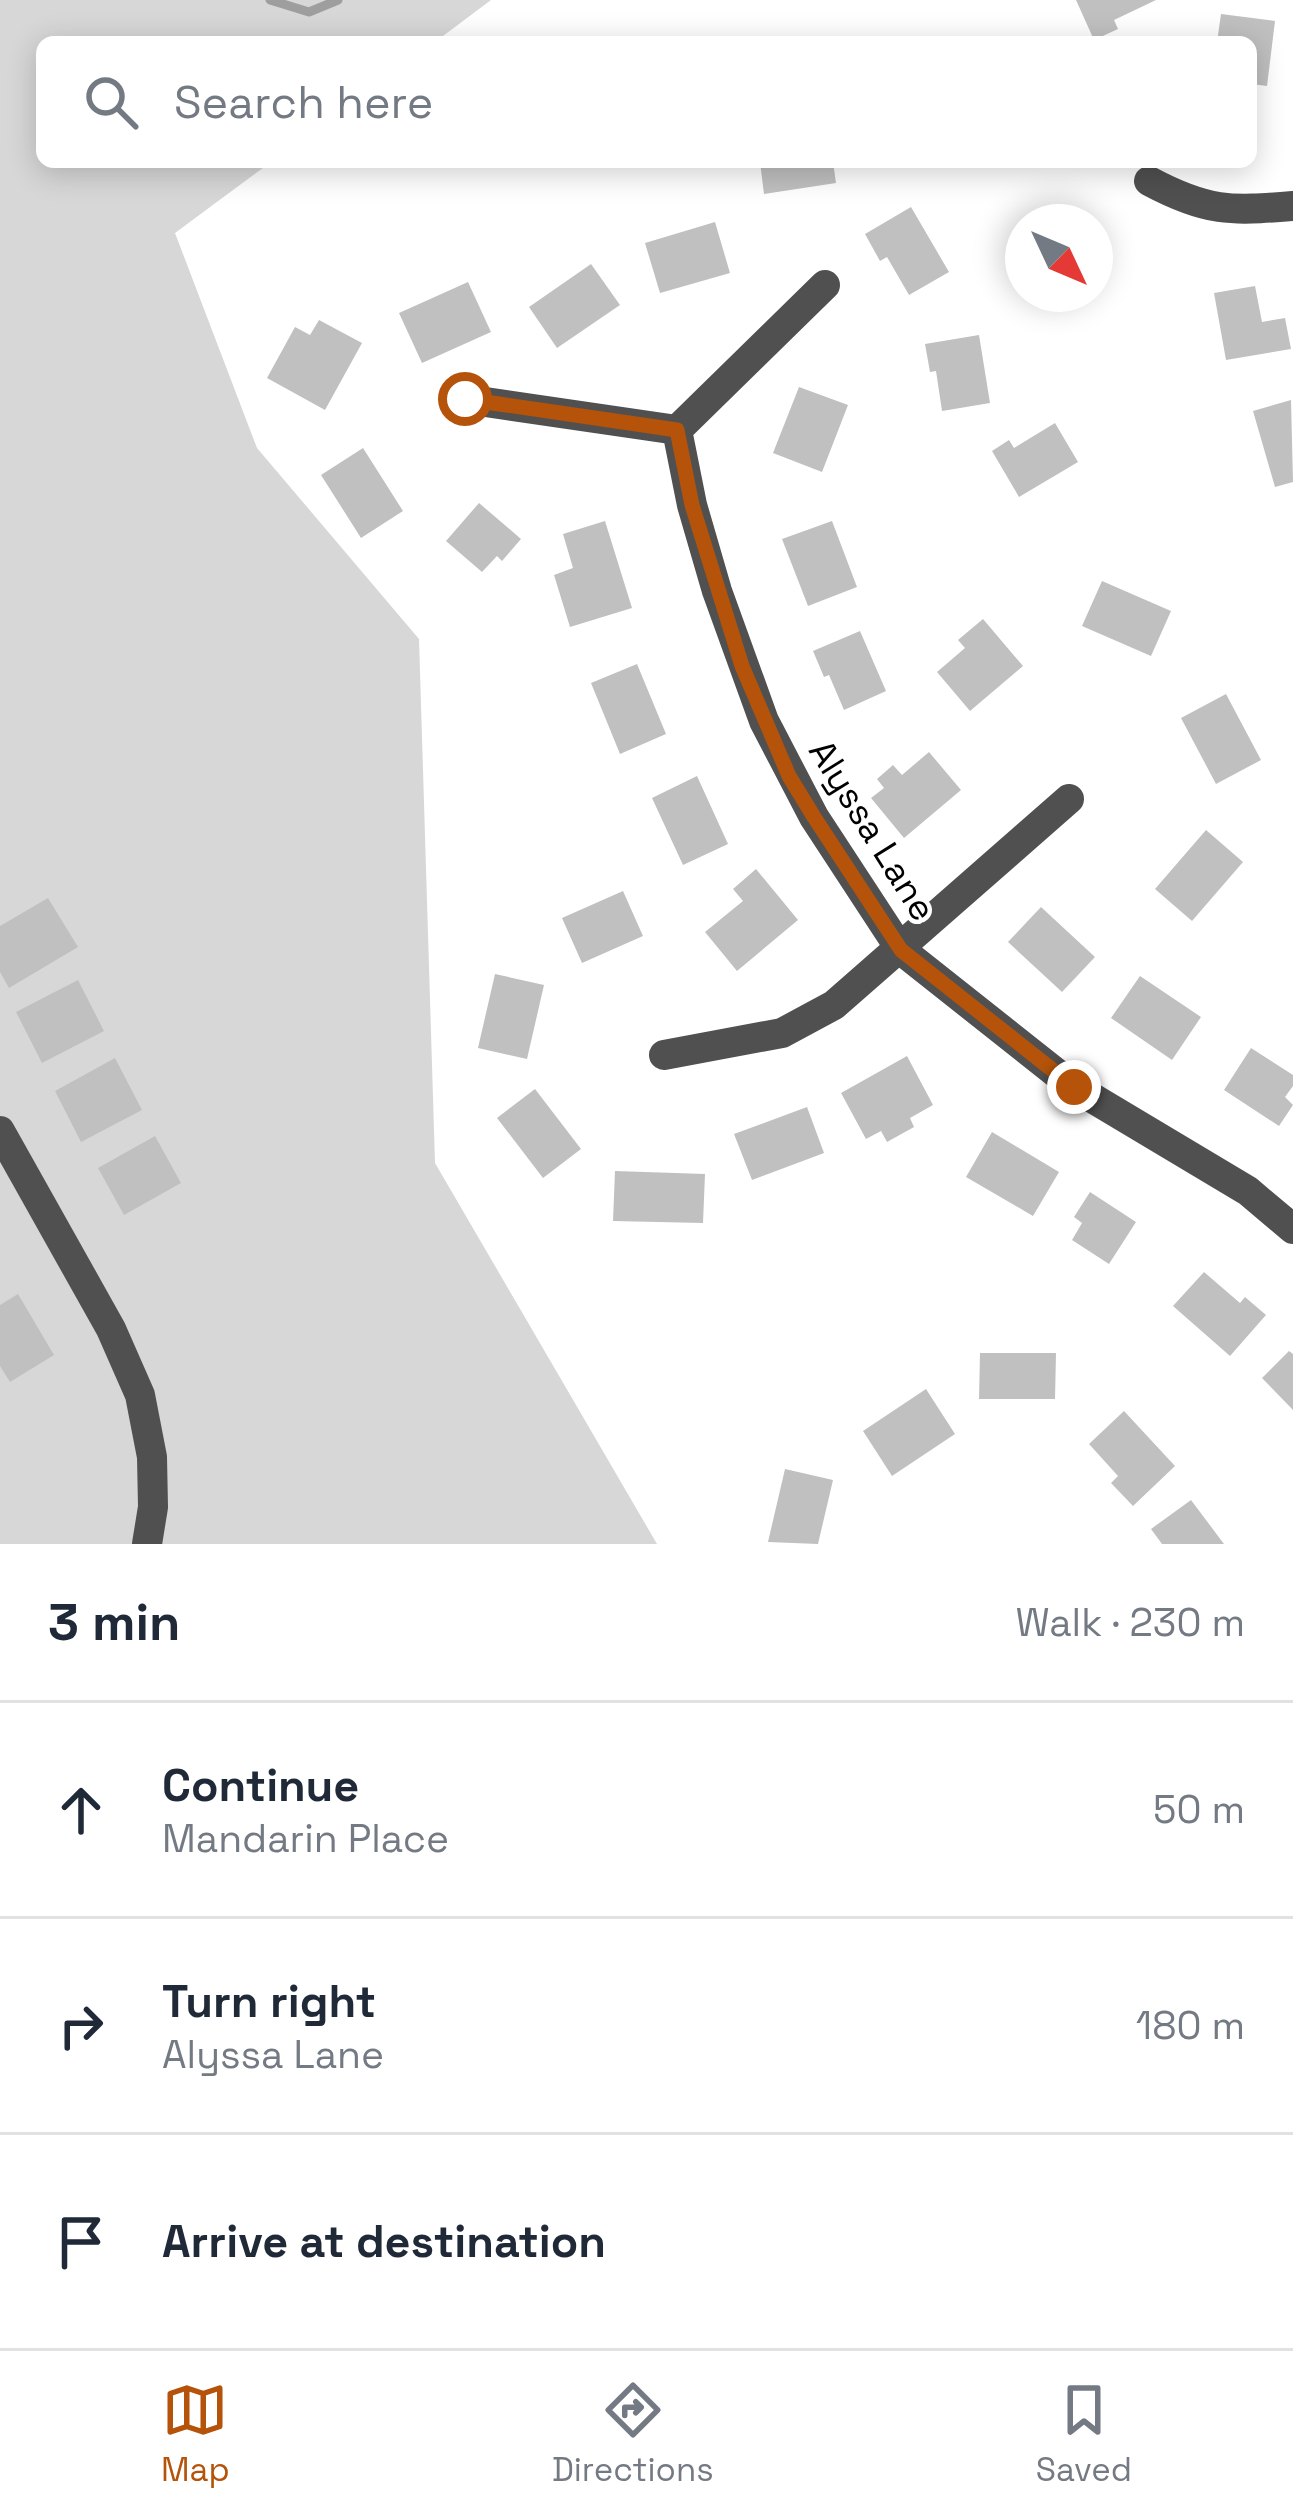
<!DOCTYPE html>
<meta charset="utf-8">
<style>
:root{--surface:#fff;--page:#f6f6f7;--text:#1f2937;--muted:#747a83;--line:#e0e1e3;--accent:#b45309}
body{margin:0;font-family:"Space Grotesk",sans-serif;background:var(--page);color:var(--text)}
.compass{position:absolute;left:1005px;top:204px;width:108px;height:108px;border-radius:50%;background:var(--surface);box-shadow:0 6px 30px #0003;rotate:134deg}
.stop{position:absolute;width:36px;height:36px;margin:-27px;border:9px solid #b45309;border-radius:50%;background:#fff}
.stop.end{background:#b45309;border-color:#fff;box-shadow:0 3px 12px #0008}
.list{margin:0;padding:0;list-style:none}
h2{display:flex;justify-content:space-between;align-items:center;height:156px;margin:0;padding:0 48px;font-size:51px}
h2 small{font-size:39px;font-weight:400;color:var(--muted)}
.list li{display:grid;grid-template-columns:78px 1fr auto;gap:36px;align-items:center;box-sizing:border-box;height:216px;padding:0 48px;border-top:3px solid var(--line)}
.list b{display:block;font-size:45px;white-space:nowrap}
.list p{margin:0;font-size:39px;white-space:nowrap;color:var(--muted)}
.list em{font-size:39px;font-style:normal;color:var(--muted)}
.icon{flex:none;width:66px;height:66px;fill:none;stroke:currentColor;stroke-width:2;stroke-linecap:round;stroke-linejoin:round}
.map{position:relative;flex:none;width:1293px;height:1544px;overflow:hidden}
.search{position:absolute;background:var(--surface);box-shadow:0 6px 30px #0003;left:36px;right:36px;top:36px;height:132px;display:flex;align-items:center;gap:30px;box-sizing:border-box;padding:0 42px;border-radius:18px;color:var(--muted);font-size:45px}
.sheet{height:804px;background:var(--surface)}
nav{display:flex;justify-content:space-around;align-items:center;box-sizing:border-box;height:168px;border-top:3px solid var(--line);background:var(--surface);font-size:33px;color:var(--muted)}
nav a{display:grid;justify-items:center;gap:6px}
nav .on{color:var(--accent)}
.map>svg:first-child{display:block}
.green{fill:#d7d7d7}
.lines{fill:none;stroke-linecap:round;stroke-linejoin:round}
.stream{stroke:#9e9e9e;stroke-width:9}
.building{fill:#c0c0c0}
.minor{stroke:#505050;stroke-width:30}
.route{stroke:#b45309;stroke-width:15}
.labels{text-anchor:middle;stroke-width:9;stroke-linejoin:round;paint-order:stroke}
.street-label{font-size:36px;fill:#000;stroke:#fff}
</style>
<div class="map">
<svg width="1293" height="1544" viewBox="0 0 1293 1544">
<rect width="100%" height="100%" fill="#fff"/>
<path class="green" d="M0,0H491L435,42H42V162H271L175,233L257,448L419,639L435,1163L657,1544H0Z"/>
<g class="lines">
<path class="stream" d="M270,0L309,12L338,0"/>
</g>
<path class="building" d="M1076,0H1156L1114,20L1118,29L1094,40Z
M1221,14L1275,21L1267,86L1251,84V42H1217Z
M760,162H833L836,183L764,194Z
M911,207L949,272L909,295L887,257L880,261L865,234Z
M715,222L730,273L660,293L645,243Z
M591,264L620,305L557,348L529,307Z
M468,282L491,332L422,363L399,313Z
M1255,286L1262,322L1285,318L1291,349L1226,360L1214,293Z
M319,320L362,343L325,410L267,378L295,327L310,335Z
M979,335L990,403L942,411L936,371L930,372L925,344Z
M799,387L848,405L822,472L773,453Z
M1291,400L1293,482L1275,487L1253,411Z
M1055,423L1078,462L1019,497L992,451L1009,440L1014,448Z
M363,448L403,511L361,538L321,475Z
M479,503L521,539L502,561L497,556L482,572L446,541Z
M605,521L632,608L570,627L554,575L573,568L563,534Z
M832,521L857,587L808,606L782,539Z
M1102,581L1171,611L1151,656L1082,626Z
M983,619L1023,666L970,711L937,672L965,648L958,640Z
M860,631L886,691L844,710L829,675L824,677L813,651Z
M637,664L666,734L620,754L591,683Z
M1226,694L1261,760L1216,784L1181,718Z
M929,752L961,790L904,838L871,798L884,788L877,779L893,765L902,775Z
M697,776L728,844L683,865L652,798Z
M1206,830L1243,862L1192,921L1155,889Z
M756,869L798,920L737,971L705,932L743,901L733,889Z
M623,891L643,936L582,963L562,918Z
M48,898L78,947L9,988L0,972V926Z
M1041,907L1095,957L1062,992L1008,942Z
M495,974L544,985L527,1059L478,1048Z
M1140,976L1201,1017L1172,1060L1111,1018Z
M78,980L104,1031L42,1063L16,1012Z
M1251,1048L1293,1075V1086L1285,1097L1293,1105L1279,1126L1224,1090Z
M907,1056L933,1105L910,1118L914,1127L887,1142L881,1131L866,1139L841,1093Z
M115,1058L142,1110L81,1142L55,1091Z
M535,1089L581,1149L543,1178L497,1118Z
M807,1107L824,1153L752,1180L734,1134Z
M992,1132L1059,1172L1033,1216L966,1177Z
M155,1136L181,1183L124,1215L98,1168Z
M615,1171L705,1174L703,1223L613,1221Z
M1090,1192L1136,1222L1109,1264L1072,1240L1082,1223L1074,1217Z
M1204,1272L1240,1303L1245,1297L1266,1315L1230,1356L1173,1306Z
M18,1294L54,1355L10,1382L0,1366V1305Z
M1289,1351L1293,1354V1410L1262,1378Z
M980,1353H1056L1055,1399H979Z
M926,1389L955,1434L892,1476L863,1431Z
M1124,1411L1175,1466L1133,1506L1111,1483L1118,1476L1089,1444Z
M785,1469L833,1480L818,1544L768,1542Z
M1191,1500L1224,1544H1162L1151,1529Z"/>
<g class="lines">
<path class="minor" d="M1149,181C1207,212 1230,211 1293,206
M465,399L677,430
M677,430L692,505L717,591L764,721L814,817L901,950L1074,1087L1248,1191L1293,1229
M677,430L825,285
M664,1055L782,1033L834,1005L1069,799
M0,1131L111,1329L140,1395L152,1457L153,1507L147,1544"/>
</g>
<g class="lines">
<path class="route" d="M465,399L677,430L692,505L742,666L789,776L814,817L901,950L1074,1087"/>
</g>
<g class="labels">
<g class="street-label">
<text transform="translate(873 830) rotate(58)" y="13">Alyssa Lane</text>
</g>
</g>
</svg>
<svg class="compass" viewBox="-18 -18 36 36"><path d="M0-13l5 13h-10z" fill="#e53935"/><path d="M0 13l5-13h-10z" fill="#747a83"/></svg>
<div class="stop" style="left:465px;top:399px"></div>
<div class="stop end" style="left:1074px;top:1087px"></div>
<div class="search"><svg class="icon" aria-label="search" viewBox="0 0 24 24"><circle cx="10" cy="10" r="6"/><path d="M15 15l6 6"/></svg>Search here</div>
</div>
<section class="sheet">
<h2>3 min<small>Walk · 230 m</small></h2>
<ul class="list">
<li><svg class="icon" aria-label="ahead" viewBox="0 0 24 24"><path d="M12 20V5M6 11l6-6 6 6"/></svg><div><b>Continue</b><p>Mandarin Place</p></div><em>50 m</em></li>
<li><svg class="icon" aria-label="right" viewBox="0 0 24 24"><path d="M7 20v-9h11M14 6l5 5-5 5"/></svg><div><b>Turn right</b><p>Alyssa Lane</p></div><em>180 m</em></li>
<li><svg class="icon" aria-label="arrive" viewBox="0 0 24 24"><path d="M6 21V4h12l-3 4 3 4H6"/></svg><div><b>Arrive at destination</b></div></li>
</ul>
</section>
<nav>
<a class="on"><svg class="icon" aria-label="map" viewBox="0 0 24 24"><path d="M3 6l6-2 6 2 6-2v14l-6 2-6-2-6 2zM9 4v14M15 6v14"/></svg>Map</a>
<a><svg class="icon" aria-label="directions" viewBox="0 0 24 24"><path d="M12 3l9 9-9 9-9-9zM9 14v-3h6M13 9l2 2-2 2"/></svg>Directions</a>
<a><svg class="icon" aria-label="saved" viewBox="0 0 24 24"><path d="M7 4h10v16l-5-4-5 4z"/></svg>Saved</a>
</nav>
